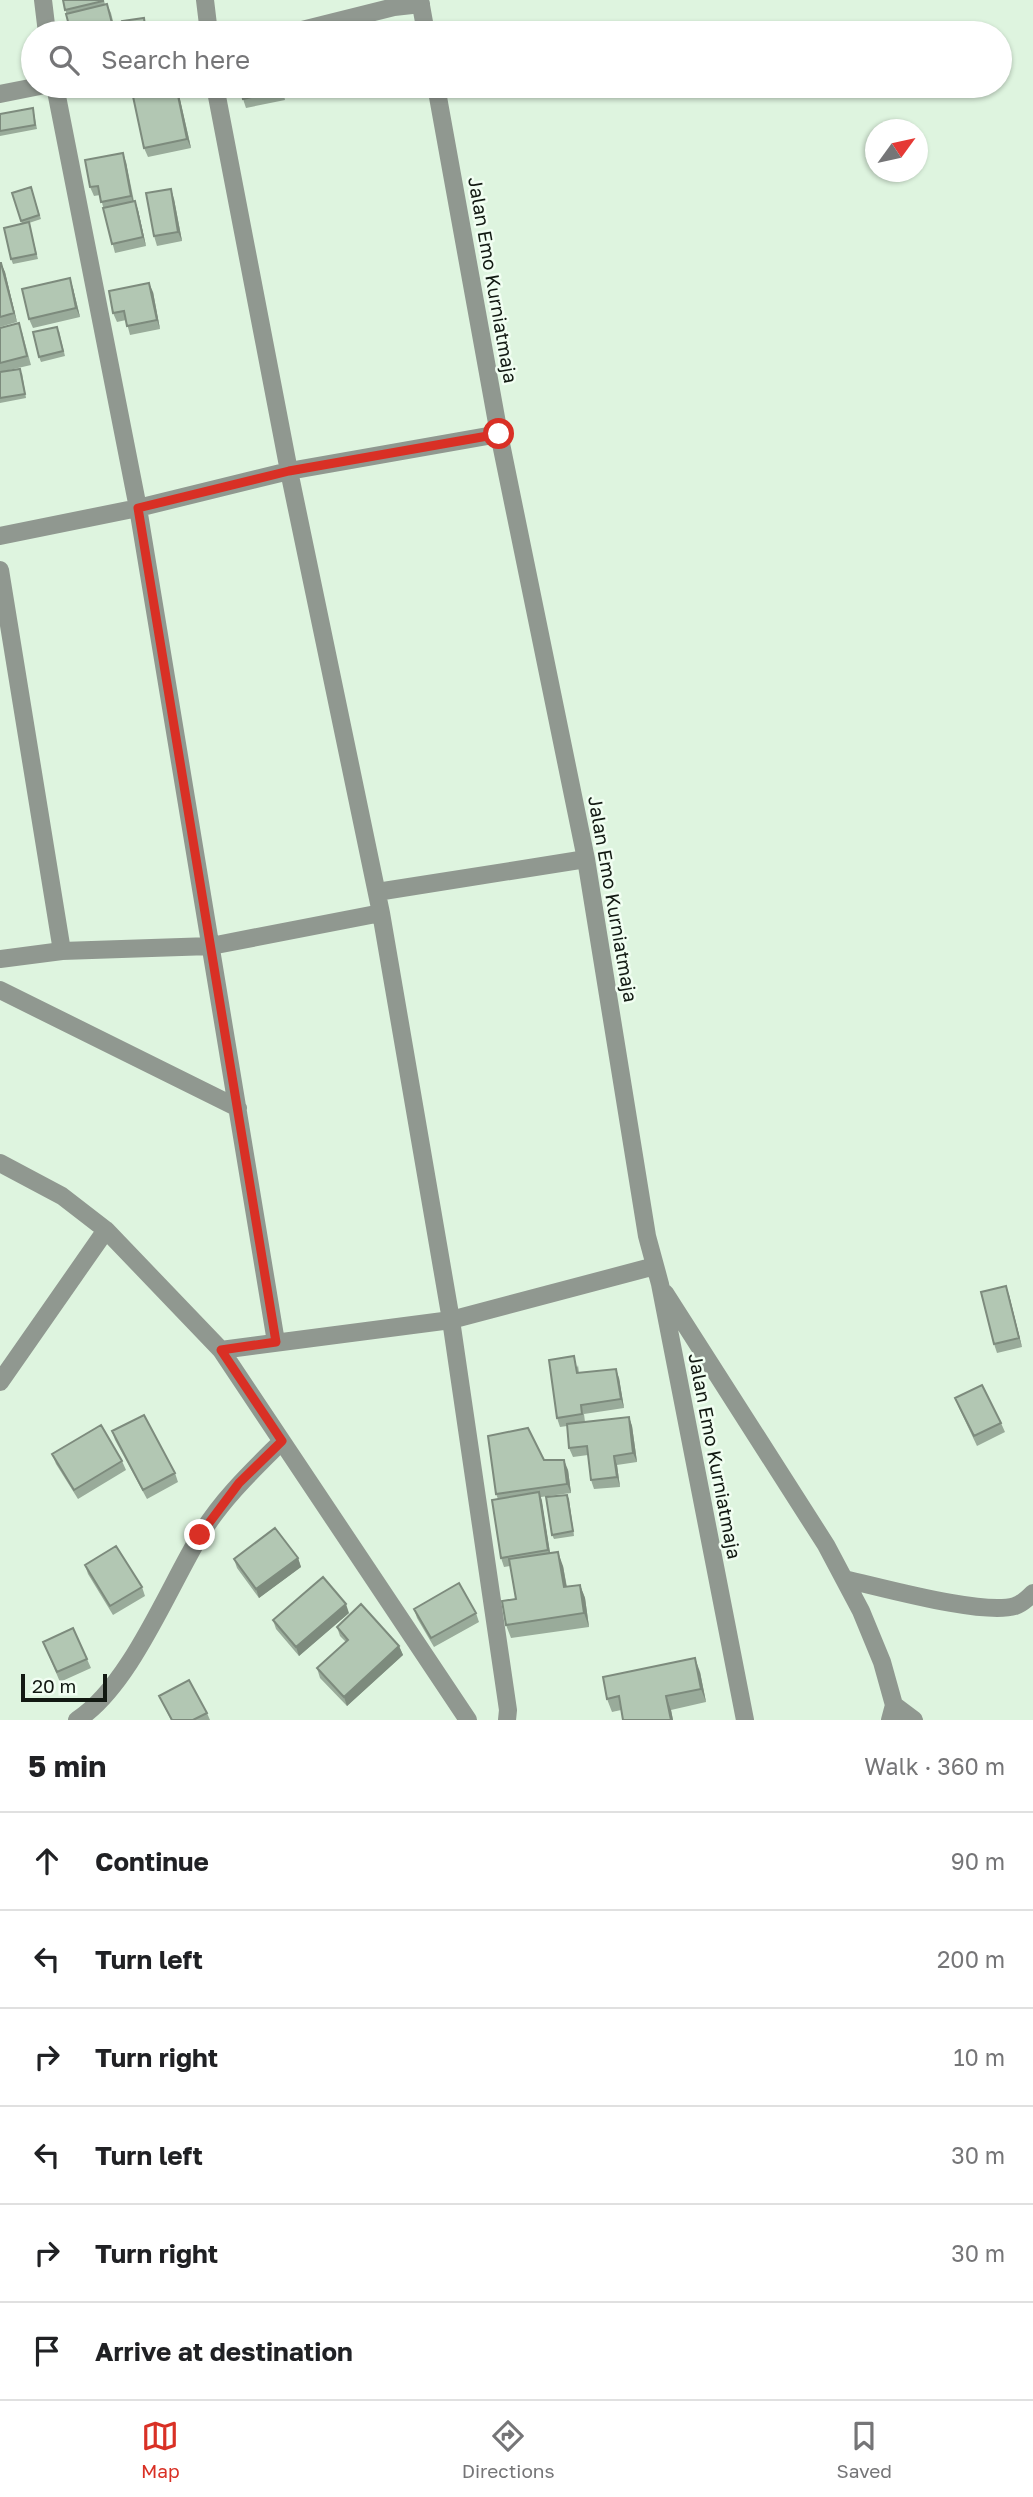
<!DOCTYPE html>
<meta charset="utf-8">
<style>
:root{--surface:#fff;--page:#f6f6f6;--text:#202124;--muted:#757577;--line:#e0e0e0;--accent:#d93025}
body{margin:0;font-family:"Golos Text",sans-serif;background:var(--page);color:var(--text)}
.compass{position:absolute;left:865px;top:119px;width:63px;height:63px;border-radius:50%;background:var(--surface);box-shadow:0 2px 5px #0004;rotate:57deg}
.scale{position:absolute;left:21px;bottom:18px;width:86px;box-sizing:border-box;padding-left:7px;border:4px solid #121912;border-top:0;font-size:19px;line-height:24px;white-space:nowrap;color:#121912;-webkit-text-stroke:5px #f1fef2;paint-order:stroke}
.stop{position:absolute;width:21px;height:21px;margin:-16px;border:5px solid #d93025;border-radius:50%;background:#fff}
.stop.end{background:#d93025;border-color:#fff;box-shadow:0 2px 7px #0008}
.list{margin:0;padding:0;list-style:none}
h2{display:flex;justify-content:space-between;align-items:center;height:91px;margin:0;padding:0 28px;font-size:30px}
h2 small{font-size:23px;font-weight:400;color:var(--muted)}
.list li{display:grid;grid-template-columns:46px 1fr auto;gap:21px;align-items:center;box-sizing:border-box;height:98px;padding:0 28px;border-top:2px solid var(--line)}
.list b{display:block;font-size:26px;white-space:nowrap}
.list em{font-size:23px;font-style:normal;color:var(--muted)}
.icon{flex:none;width:38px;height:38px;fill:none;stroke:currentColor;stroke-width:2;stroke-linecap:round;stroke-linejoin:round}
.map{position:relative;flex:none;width:1033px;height:1720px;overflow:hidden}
.search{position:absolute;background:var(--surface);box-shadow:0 2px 5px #0004;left:21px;right:21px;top:21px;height:77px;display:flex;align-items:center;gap:18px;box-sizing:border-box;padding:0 24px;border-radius:38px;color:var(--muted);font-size:26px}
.sheet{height:679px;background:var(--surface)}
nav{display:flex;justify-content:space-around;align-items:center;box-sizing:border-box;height:98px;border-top:2px solid var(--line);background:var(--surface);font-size:19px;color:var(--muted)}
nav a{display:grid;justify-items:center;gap:4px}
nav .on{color:var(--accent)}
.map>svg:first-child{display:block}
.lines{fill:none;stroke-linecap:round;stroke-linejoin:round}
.minor{stroke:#909890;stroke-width:18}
.wall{fill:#99ab9a}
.shaded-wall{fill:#7d8b7d}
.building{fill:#b2c7b3;stroke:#7d8b7d;stroke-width:2}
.route{stroke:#d93025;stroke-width:9}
.labels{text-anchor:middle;stroke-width:5;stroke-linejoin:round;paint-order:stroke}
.street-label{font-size:19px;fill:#121912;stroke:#f1fef2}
</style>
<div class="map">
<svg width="1033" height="1720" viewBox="0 0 1033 1720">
<rect width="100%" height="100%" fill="#def4df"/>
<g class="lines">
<path class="minor" d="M43,0L47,33
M205,0L209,33
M420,0L426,33
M290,33L394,7L421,4
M55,86L138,508L276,1342
M215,86L289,471L381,913L451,1320L508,1710L507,1720
M436,86L499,434L586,859L647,1236L660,1284L745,1720
M0,94L40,86
M0,536L138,508L289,471L499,434
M0,570L62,951
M377,892L586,859
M0,959L62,951L211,946L381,913
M0,990L238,1108
M0,1163L62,1196L106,1230L221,1350L468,1720
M665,1293L826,1545L861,1611L882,1662L894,1705L890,1720
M221,1350L451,1320L655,1266
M0,1382L106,1230
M844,1579C881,1587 983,1616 1015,1606C1022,1604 1028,1598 1033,1593
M894,1705L914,1720
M77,1720C130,1686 168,1588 201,1534C223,1498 253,1470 282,1441"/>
</g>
<path class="wall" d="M63,0H104L105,5L107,4L111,13L116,33H71Z
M138,86H177L191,148L148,157L144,148Z
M282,86L285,100L246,108L243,99Z
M33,108L37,129L0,136V114Z
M126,162L134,201H135L138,210L146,246L115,253L100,195L94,196L90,187Z
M31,187L41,219L29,223L38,259L13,264L11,259L22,224L12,193Z
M174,199L182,241L157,246L154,236Z
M0,263L5,272L17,322L0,327Z
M73,288L80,317L33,328L29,319Z
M153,292L160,329L130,335L126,320L117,322L113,313Z
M0,328L22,332L31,365L5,371L22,373L26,398L0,403Z
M59,331L65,356L41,362L39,357Z
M1009,1295L1022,1347L997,1353L994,1344Z
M578,1365L579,1373L619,1378L624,1408L584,1414L585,1422L629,1417L632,1426L637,1462L617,1465L620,1487L594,1489L591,1480L588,1455L573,1457L569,1448L567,1426L560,1427L557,1418Z
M955,1398L1001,1423L1005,1432L977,1446L959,1408Z
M112,1431L175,1473L178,1482L147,1499L115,1440Z
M52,1454L122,1461L126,1470L78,1499L56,1464Z
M544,1460L568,1470L571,1493L541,1497L550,1553L563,1566L567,1587L580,1585L585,1598L589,1627L511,1638L506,1625L516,1599L510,1566L504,1567L501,1558L498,1499L496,1494Z
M567,1495L574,1536L554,1539L552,1535Z
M298,1558L301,1567L259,1598L237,1568L234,1559Z
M85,1565L142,1587L145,1596L113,1615L88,1574Z
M414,1609L476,1613L479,1622L434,1647L417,1618Z
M349,1613L299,1656L276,1629L273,1620Z
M337,1627L399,1646L403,1655L347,1706L320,1678L317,1668L346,1642L340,1636Z
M43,1642L87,1659L91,1668L60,1682Z
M700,1672L706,1702L671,1710L673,1720H623L621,1710L612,1712L607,1699Z
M159,1696L207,1713L210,1720H171Z"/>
<path class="shaded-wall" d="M176,86H177L191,148L187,139Z
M123,153L126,162L134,205L131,196Z
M171,189L174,199L182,241L178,232Z
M135,201L138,210L146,246L143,237Z
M1,263L5,272L17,322L14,313Z
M70,278L73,288L80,317L76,308Z
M149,283L153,292L160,329L157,320Z
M1006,1286L1009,1295L1022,1347L1019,1338Z
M616,1369L619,1378L624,1408L621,1399Z
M629,1417L632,1426L637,1462L633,1453Z
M614,1456L617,1465L620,1487L617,1477Z
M564,1460L568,1470L571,1493L567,1484Z
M539,1492L542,1501L551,1559L548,1550Z
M567,1495L569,1499L574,1536L573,1531Z
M558,1552L563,1566L569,1601L564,1587Z
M298,1558L301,1567L259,1598L256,1589Z
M580,1585L585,1598L589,1627L584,1613Z
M346,1604L349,1613L299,1656L296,1647Z
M399,1646L403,1655L347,1706L344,1697Z
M695,1658L700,1672L706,1702L701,1689Z
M666,1696L671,1710L673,1720H671Z"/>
<path class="building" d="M63,0H103V1L65,10Z
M107,4L114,31L105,33H71L66,14Z
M144,18L146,33H124L122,21Z
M138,86H176L187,139L144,148L131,87Z
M240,86H281L282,90L243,99Z
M33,108L35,125L0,131V114Z
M123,153L131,196L101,202L98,186L90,187L85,160Z
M31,187L39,215L21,221L12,193Z
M171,189L178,232L154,236L146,193Z
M135,201L143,237L112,244L103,208Z
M29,222L36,254L11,259L4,228Z
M0,263H1L14,313L0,317Z
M70,278L76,308L29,319L22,289Z
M149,283L157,320L127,326L124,311L113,313L109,291Z
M19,323L27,356L0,363V328Z
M57,327L63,351L39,357L33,332Z
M20,369L25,394L0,398V372Z
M1006,1286L1019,1338L994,1344L981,1292Z
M574,1356L577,1373L616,1369L621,1399L581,1405L582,1414L557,1418L549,1360Z
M982,1385L1001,1423L974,1436L955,1398Z
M144,1415L175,1473L143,1490L112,1431Z
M629,1417L633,1453L614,1456L617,1477L591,1480L587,1446L569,1448L567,1424Z
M101,1425L122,1461L74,1490L52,1454Z
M528,1428L544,1460H564L567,1484L496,1494L488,1436Z
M539,1492L548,1550L501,1558L492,1500Z
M567,1495L573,1531L552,1535L546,1497Z
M275,1528L298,1558L256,1589L234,1559Z
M116,1546L142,1587L110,1606L85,1565Z
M558,1552L564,1587L580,1585L584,1613L506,1625L502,1601L516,1599L509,1559Z
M323,1577L346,1604L296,1647L273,1620Z
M459,1583L476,1613L431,1638L414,1609Z
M361,1604L399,1646L344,1697L317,1668L348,1640L337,1627Z
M73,1628L87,1659L57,1672L43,1642Z
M695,1658L701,1689L666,1696L671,1720H623L619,1696L607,1699L603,1677Z
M189,1680L207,1713L193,1720H172L159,1696Z"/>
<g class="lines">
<path class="route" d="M200,1535L239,1483L282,1441L221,1350L276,1342L138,508L289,471L499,434"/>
</g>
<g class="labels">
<g class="street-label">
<text transform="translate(493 280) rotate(80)" y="7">Jalan Emo Kurniatmaja</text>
<text transform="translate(613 899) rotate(80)" y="7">Jalan Emo Kurniatmaja</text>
<text transform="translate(715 1456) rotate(79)" y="7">Jalan Emo Kurniatmaja</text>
</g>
</g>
</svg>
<svg class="compass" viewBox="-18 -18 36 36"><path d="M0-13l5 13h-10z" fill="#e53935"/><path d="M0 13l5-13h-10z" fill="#757577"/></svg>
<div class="scale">20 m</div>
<div class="stop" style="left:499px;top:434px"></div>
<div class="stop end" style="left:200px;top:1535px"></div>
<div class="search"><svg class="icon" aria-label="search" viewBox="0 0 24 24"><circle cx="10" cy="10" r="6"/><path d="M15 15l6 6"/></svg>Search here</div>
</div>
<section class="sheet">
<h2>5 min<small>Walk · 360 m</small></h2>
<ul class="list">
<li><svg class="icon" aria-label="ahead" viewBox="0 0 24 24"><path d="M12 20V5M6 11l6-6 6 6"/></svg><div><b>Continue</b></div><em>90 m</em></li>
<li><svg class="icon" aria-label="left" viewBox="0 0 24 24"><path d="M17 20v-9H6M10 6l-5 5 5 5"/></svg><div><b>Turn left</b></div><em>200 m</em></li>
<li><svg class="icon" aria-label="right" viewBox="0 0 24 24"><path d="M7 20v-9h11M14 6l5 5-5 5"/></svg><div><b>Turn right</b></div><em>10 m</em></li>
<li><svg class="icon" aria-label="left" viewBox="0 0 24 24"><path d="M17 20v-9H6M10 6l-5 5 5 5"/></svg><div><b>Turn left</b></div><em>30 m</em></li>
<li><svg class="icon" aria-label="right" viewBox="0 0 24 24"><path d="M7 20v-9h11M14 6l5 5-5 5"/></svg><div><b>Turn right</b></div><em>30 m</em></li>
<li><svg class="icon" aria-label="arrive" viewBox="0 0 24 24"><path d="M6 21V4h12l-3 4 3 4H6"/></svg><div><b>Arrive at destination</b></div></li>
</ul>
</section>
<nav>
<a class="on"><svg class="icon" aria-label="map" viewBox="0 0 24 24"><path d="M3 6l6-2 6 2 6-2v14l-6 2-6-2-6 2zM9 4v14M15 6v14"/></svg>Map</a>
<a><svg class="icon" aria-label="directions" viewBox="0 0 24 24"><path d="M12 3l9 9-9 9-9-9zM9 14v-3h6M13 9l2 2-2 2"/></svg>Directions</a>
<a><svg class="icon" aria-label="saved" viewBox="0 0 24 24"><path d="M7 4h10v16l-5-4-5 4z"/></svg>Saved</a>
</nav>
